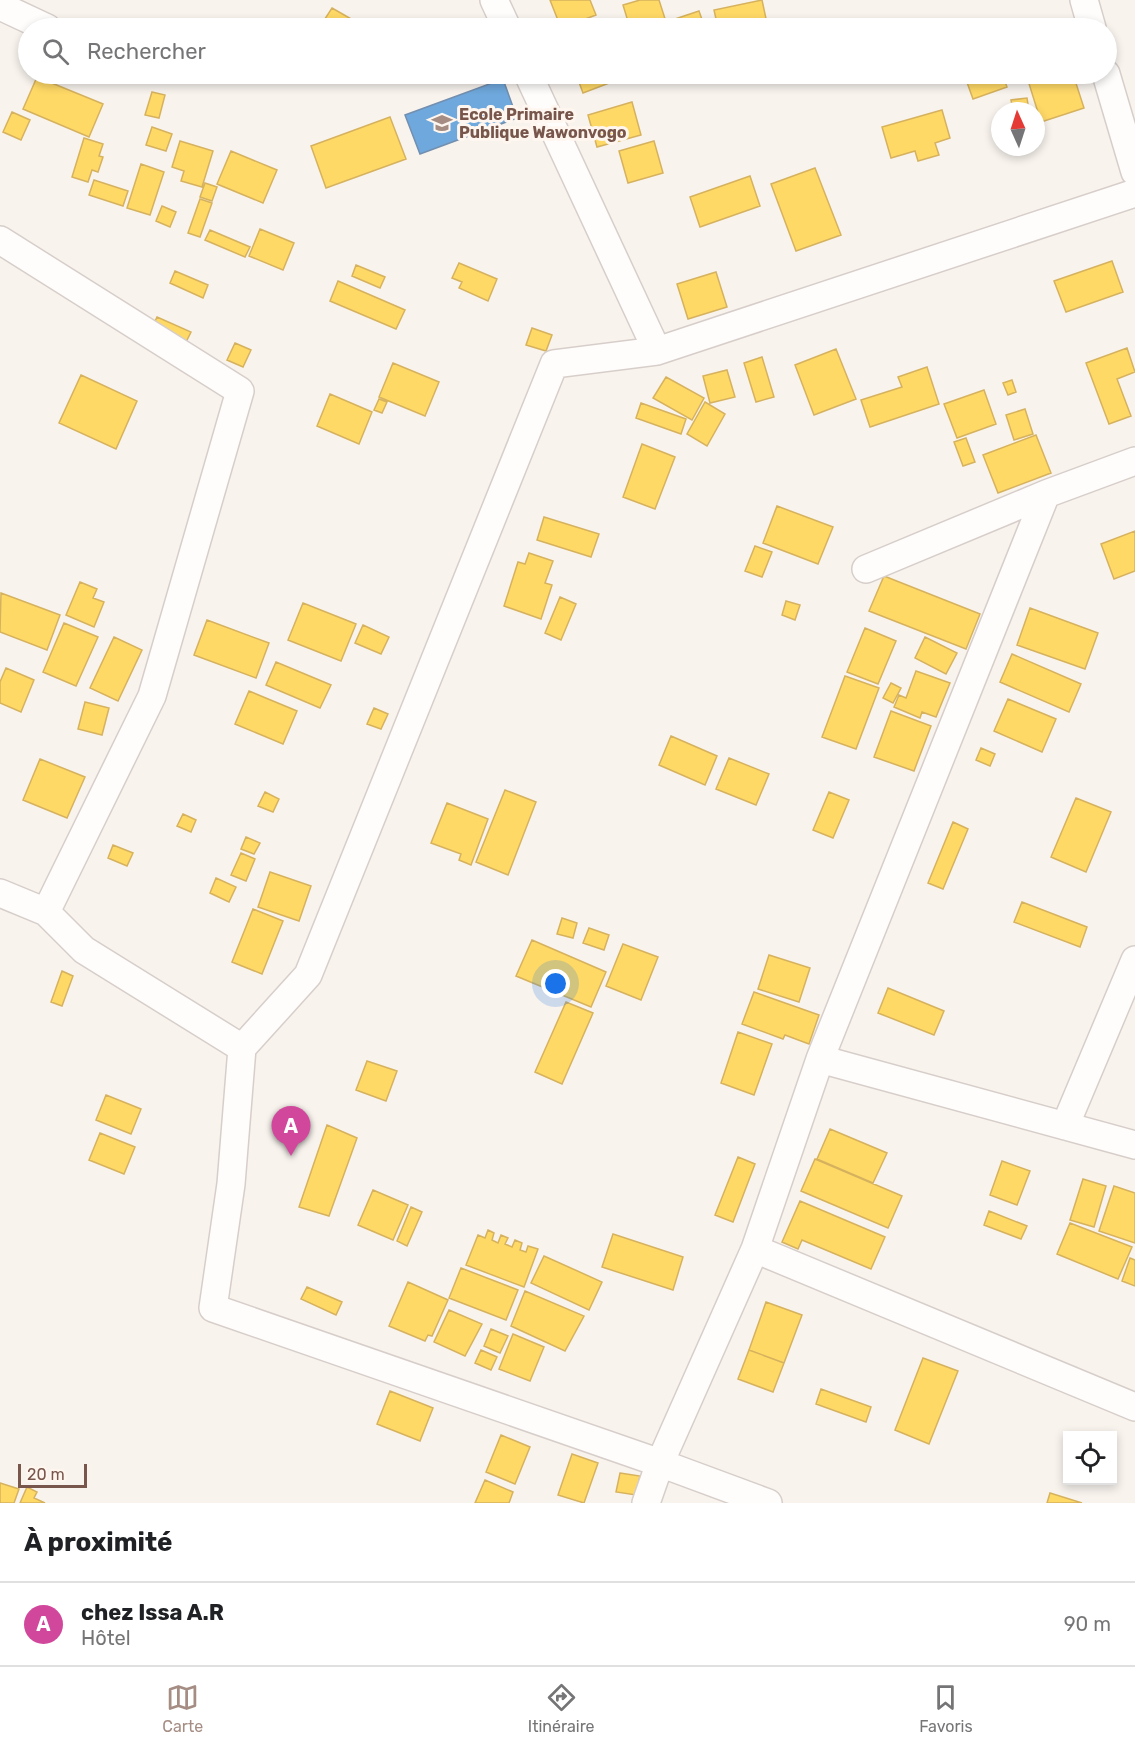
<!DOCTYPE html>
<html lang="fr">
<meta charset="utf-8">
<style>
:root{--surface:#fff;--page:#f2f2f2;--text:#202124;--muted:#757577;--line:#e0e0e0;--accent:#a58d84}
body{margin:0;font-family:Rubik,sans-serif;background:var(--page);color:var(--text)}
.controls{position:absolute;right:18px;bottom:18px;display:grid;overflow:hidden;border-radius:0px;box-shadow:0 3px 9px #0003}
.controls button{width:54px;height:54px;display:grid;place-items:center;padding:0;border:0;border-bottom:2px solid var(--line);background:var(--surface);color:var(--text);font:30px sans-serif}
.compass{position:absolute;left:991px;top:102px;width:54px;height:54px;border-radius:50%;background:var(--surface);box-shadow:0 3px 9px #0003;rotate:357deg}
.scale{position:absolute;left:18px;bottom:15px;width:69px;box-sizing:border-box;padding-left:6px;border:3px solid #78564b;border-top:0;font-size:16px;line-height:21px;white-space:nowrap;color:#78564b;-webkit-text-stroke:4px #fff7ef;paint-order:stroke}
.you{position:absolute;left:556px;top:984px;width:21px;height:21px;margin:-15px;border:4px solid #fff;border-radius:50%;background:#1a73e8;box-shadow:0 0 0 9px #1a73e833}
.badge{display:grid;place-items:center;width:39px;height:39px;border-radius:50%;background:var(--accent);color:#fff;font-size:20px;font-weight:700}
.pin{position:absolute;translate:-50% -50px;filter:drop-shadow(0 2px 3px #0008)}
.pin::after{content:'';position:absolute;top:32px;width:21px;height:18px;background:inherit;clip-path:polygon(0 0,100% 0,50% 100%)}
.list{margin:0;padding:0;list-style:none}
h2{display:flex;justify-content:space-between;align-items:center;height:78px;margin:0;padding:0 24px;font-size:26px}
h2 small{font-size:20px;font-weight:400;color:var(--muted)}
.list li{display:grid;grid-template-columns:39px 1fr auto;gap:18px;align-items:center;box-sizing:border-box;height:84px;padding:0 24px;border-top:2px solid var(--line)}
.list b{display:block;font-size:22px;white-space:nowrap}
.list p{margin:0;font-size:20px;white-space:nowrap;color:var(--muted)}
.list em{font-size:20px;font-style:normal;color:var(--muted)}
.icon{flex:none;width:33px;height:33px;fill:none;stroke:currentColor;stroke-width:2;stroke-linecap:round;stroke-linejoin:round}
.map{position:relative;flex:none;width:1135px;height:1503px;overflow:hidden}
.search{position:absolute;background:var(--surface);box-shadow:0 3px 9px #0003;left:18px;right:18px;top:18px;height:66px;display:flex;align-items:center;gap:15px;box-sizing:border-box;padding:0 21px;border-radius:33px;color:var(--muted);font-size:22px}
.sheet{height:162px;background:var(--surface)}
nav{display:flex;justify-content:space-around;align-items:center;box-sizing:border-box;height:84px;border-top:2px solid var(--line);background:var(--surface);font-size:16px;color:var(--muted)}
nav a{display:grid;justify-items:center;gap:3px}
nav .on{color:var(--accent)}
.map>svg:first-child{display:block}
.homes{fill:#ffd966;stroke:#d6b25e;stroke-width:1.5}
.schools{fill:#6fa8dc;stroke:#728fb0;stroke-width:1.5}
.lines{fill:none;stroke-linecap:round;stroke-linejoin:round}
.street-casing{stroke:#d7ceca;stroke-width:30}
.street{stroke:#fefdfc;stroke-width:27}
.labels{text-anchor:middle;stroke-width:6;stroke-linejoin:round;paint-order:stroke}
.poi-label{font-size:16px;font-weight:bold;fill:#78564b;stroke:#fff7ef;text-anchor:start}
</style>
<div class="map">
<svg width="1135" height="1503" viewBox="0 0 1135 1503">
<rect width="100%" height="100%" fill="#f8f3ed"/>
<path class="homes" d="M550,0H590L596,15L561,28Z
M640,0H659L668,28H630L623,5Z
M762,0L768,28H718L714,10Z
M332,8L367,28H319Z
M699,11L705,28H668L666,22Z
M983,21L986,28H961Z
M576,74H615L617,80L583,93Z
M964,74H1002L1007,87L973,99Z
M1026,74H1073L1084,108L1041,122Z
M37,77L103,104L89,137L23,109Z
M152,92L165,95L159,118L145,115Z
M1027,98L1029,111H1013L1011,100Z
M632,102L641,135L597,147L588,115Z
M942,110L950,138L935,143L939,155L918,161L915,151L891,158L882,127Z
M12,112L30,120L21,140L3,132Z
M390,117L406,159L326,188L311,146Z
M152,127L172,134L166,151L146,145Z
M84,138L103,144L99,156L103,157L98,172L92,170L88,182L72,177Z
M180,141L213,151L202,187L181,181L184,171L172,167Z
M654,141L663,173L628,183L619,151Z
M231,151L277,170L263,203L217,184Z
M141,164L164,172L150,215L127,208Z
M815,168L841,235L796,251L771,184Z
M750,176L760,206L700,227L690,197Z
M94,180L128,191L123,206L89,195Z
M205,183L217,187L212,201L200,197Z
M200,199L212,203L200,237L188,233Z
M162,206L176,212L170,227L156,221Z
M260,229L294,243L283,270L249,256Z
M210,230L250,247L245,257L205,240Z
M1112,261L1123,292L1066,312L1054,281Z
M459,263L497,279L488,301L459,288L462,282L452,278Z
M356,265L385,277L380,288L352,276Z
M175,271L208,285L203,298L170,283Z
M716,272L727,307L688,319L677,284Z
M338,281L405,310L396,329L330,301Z
M157,317L191,332L186,342L152,328Z
M532,328L552,335L546,351L526,345Z
M235,343L251,350L243,367L227,360Z
M1127,348L1135,372L1117,379L1131,416L1109,424L1086,363Z
M836,349L856,399L814,415L795,365Z
M762,357L774,397L756,402L744,363Z
M393,363L439,382L425,416L379,397Z
M927,367L939,404L870,427L861,400L902,387L898,377Z
M727,370L735,397L710,403L703,376Z
M81,375L137,401L116,449L59,423Z
M666,377L704,398L692,420L653,398Z
M1012,380L1016,392L1008,395L1003,383Z
M984,390L996,424L957,438L944,404Z
M330,394L372,412L359,444L317,426Z
M379,399L387,402L382,413L374,410Z
M705,402L725,414L707,446L687,434Z
M641,403L686,419L681,434L636,418Z
M1025,409L1033,434L1014,440L1006,415Z
M1036,435L1051,473L998,493L983,455Z
M966,438L975,462L963,466L954,442Z
M642,444L675,457L655,509L623,497Z
M777,506L833,527L818,564L763,543Z
M544,517L599,534L591,557L537,540Z
M1135,531V571L1114,579L1101,544Z
M755,546L772,552L762,577L745,571Z
M529,553L553,561L545,583L552,585L541,619L504,606L518,562L525,564Z
M884,576L980,614L966,649L869,611Z
M80,582L97,589L93,598L104,602L94,627L66,615Z
M1,593L60,615L47,650L0,632Z
M560,597L576,604L561,640L545,633Z
M786,601L800,605L795,620L782,615Z
M303,603L356,624L341,661L288,640Z
M1030,608L1098,633L1085,669L1017,645Z
M207,620L269,643L256,678L194,655Z
M64,623L98,637L76,686L43,672Z
M363,625L389,637L381,654L355,643Z
M865,628L896,641L878,684L847,672Z
M114,637L142,650L118,701L90,688Z
M925,637L957,653L946,674L915,658Z
M1012,654L1081,684L1069,712L1000,682Z
M276,662L331,685L320,708L266,685Z
M6,668L34,680L21,712L0,703V682Z
M916,671L950,683L936,717L922,712L920,718L894,707L899,695L906,698Z
M845,676L879,688L856,749L822,737Z
M891,683L901,688L893,703L883,698Z
M249,691L297,711L283,744L235,724Z
M1008,699L1056,719L1042,752L994,731Z
M85,702L109,708L102,735L78,729Z
M374,708L388,714L381,729L367,724Z
M891,711L931,726L914,771L874,757Z
M671,736L717,756L705,785L659,765Z
M981,748L995,754L990,766L976,760Z
M729,758L769,774L756,805L716,789Z
M40,759L85,777L67,818L23,800Z
M505,790L536,802L508,875L476,862Z
M265,792L279,799L273,812L258,806Z
M829,792L849,800L833,838L813,830Z
M1076,798L1111,812L1086,872L1051,857Z
M447,803L488,819L471,865L459,860L461,854L431,843Z
M183,814L196,820L191,832L177,826Z
M953,822L968,829L943,889L928,883Z
M246,837L260,843L254,854L241,849Z
M113,845L133,853L127,866L108,858Z
M241,853L255,859L246,881L231,875Z
M270,872L311,886L299,921L258,907Z
M216,878L236,887L229,902L210,893Z
M1022,902L1087,927L1080,947L1014,922Z
M253,909L283,921L262,974L232,962Z
M562,918L577,923L573,938L557,934Z
M589,928L609,935L604,950L583,943Z
M532,940L606,972L591,1007L516,976Z
M623,944L658,957L641,1000L606,986Z
M769,955L810,968L799,1002L758,989Z
M62,971L73,976L62,1006L51,1002Z
M888,988L944,1011L934,1035L878,1013Z
M754,992L819,1015L809,1044L785,1035L783,1039L742,1024Z
M566,1002L593,1013L562,1084L535,1072Z
M738,1032L772,1044L754,1095L721,1083Z
M367,1061L397,1071L386,1101L356,1090Z
M106,1095L141,1109L131,1134L96,1120Z
M327,1125L357,1138L329,1216L299,1207Z
M830,1129L887,1153L873,1183L817,1159Z
M100,1133L135,1147L124,1174L89,1160Z
M738,1157L755,1164L733,1222L715,1215Z
M815,1159L902,1196L888,1228L801,1191Z
M1002,1161L1030,1171L1017,1205L990,1195Z
M1083,1179L1106,1186L1094,1227L1070,1220Z
M1114,1186L1135,1193V1243L1099,1231Z
M373,1190L408,1205L393,1240L358,1225Z
M800,1201L885,1237L871,1269L802,1240L798,1249L782,1242Z
M411,1207L422,1212L407,1246L397,1241Z
M989,1211L1027,1226L1021,1239L984,1225Z
M1070,1223L1132,1247L1118,1279L1057,1254Z
M488,1230L494,1233L492,1240L498,1243L501,1235L508,1238L505,1244L512,1247L515,1240L522,1243L520,1250L526,1252L528,1246L538,1249L524,1287L466,1265L478,1235L485,1238Z
M613,1234L683,1257L673,1290L602,1267Z
M544,1256L602,1282L589,1310L531,1283Z
M1130,1258L1135,1260V1286L1122,1281Z
M461,1268L518,1290L506,1320L449,1298Z
M408,1282L448,1300L432,1336L428,1335L425,1341L389,1326Z
M307,1287L342,1302L336,1315L301,1299Z
M525,1291L584,1316L565,1351L511,1326Z
M766,1302L802,1315L784,1363L749,1350Z
M449,1310L482,1324L465,1356L434,1342Z
M491,1329L508,1336L500,1353L484,1346Z
M513,1334L544,1347L530,1381L499,1369Z
M481,1350L497,1357L491,1370L475,1363Z
M749,1350L784,1363L773,1392L738,1379Z
M923,1358L958,1371L929,1444L895,1430Z
M821,1389L871,1407L866,1422L816,1404Z
M390,1391L433,1408L420,1441L377,1424Z
M501,1435L530,1447L515,1484L486,1472Z
M572,1454L598,1463L584,1503L558,1495Z
M620,1473L640,1476L636,1495L616,1492Z
M485,1480L513,1492L509,1503H475Z
M0,1483L19,1489L14,1503H0Z
M27,1487L37,1492L34,1498L45,1503H20Z
M1050,1493L1082,1503H1047Z"/>
<path class="schools" d="M503,79L517,118L420,154L405,115Z"/>
<g class="lines">
<g class="street-casing">
<path id="street" d="M494,0L507,28
M1084,0L1092,28
M0,6L47,28
M528,74L657,351
M1106,74L1135,172
M0,240L240,391L152,696L46,912
M866,569L1046,494L1135,461
M0,893L46,912L84,950L242,1048
M820,1059L1135,1145
M1065,1126L1135,960
M755,1249L1135,1407
M646,1503L660,1463L213,1308L231,1184L242,1048L308,975L554,364L657,351L1135,193
M768,1503L660,1463L755,1249L820,1059L1046,494"/>
</g>
<use href="#street" class="street"/>
</g>
<defs>
<g id="school-bare" transform="scale(1.62)"><path d="M0-5L7-2L0 1L-7-2ZM-4 1L0 2.5L4 1V4Q0 6-4 4Z" fill="#a58d84" stroke="#fff7ef" stroke-width="2.5" paint-order="stroke"/></g>
</defs>
<g fill-rule="evenodd">
<use href="#school-bare" x="442" y="123"/>
</g>
<g class="labels">
<g class="poi-label">
<text x="459" y="120">Ecole Primaire<tspan x="459" dy="18">Publique Wawonvogo</tspan></text>
</g>
</g>
</svg>
<div class="controls">
<button><svg class="icon" aria-label="locate" viewBox="0 0 24 24"><circle cx="12" cy="12" r="6"/><path d="M12 2v4M12 18v4M2 12h4M18 12h4"/></svg></button>
</div>
<svg class="compass" viewBox="-18 -18 36 36"><path d="M0-13l5 13h-10z" fill="#e53935"/><path d="M0 13l5-13h-10z" fill="#757577"/></svg>
<div class="scale">20 m</div>
<div class="you"></div>
<div class="pin badge" style="left:291px;top:1156px;background:#d1479c">A</div>
<div class="search"><svg class="icon" aria-label="search" viewBox="0 0 24 24"><circle cx="10" cy="10" r="6"/><path d="M15 15l6 6"/></svg>Rechercher</div>
</div>
<section class="sheet">
<h2>À proximité<small></small></h2>
<ul class="list">
<li><span class="badge" style="background:#d1479c">A</span><div><b>chez Issa A.R</b><p>Hôtel</p></div><em>90 m</em></li>
</ul>
</section>
<nav>
<a class="on"><svg class="icon" aria-label="map" viewBox="0 0 24 24"><path d="M3 6l6-2 6 2 6-2v14l-6 2-6-2-6 2zM9 4v14M15 6v14"/></svg>Carte</a>
<a><svg class="icon" aria-label="directions" viewBox="0 0 24 24"><path d="M12 3l9 9-9 9-9-9zM9 14v-3h6M13 9l2 2-2 2"/></svg>Itinéraire</a>
<a><svg class="icon" aria-label="saved" viewBox="0 0 24 24"><path d="M7 4h10v16l-5-4-5 4z"/></svg>Favoris</a>
</nav>
